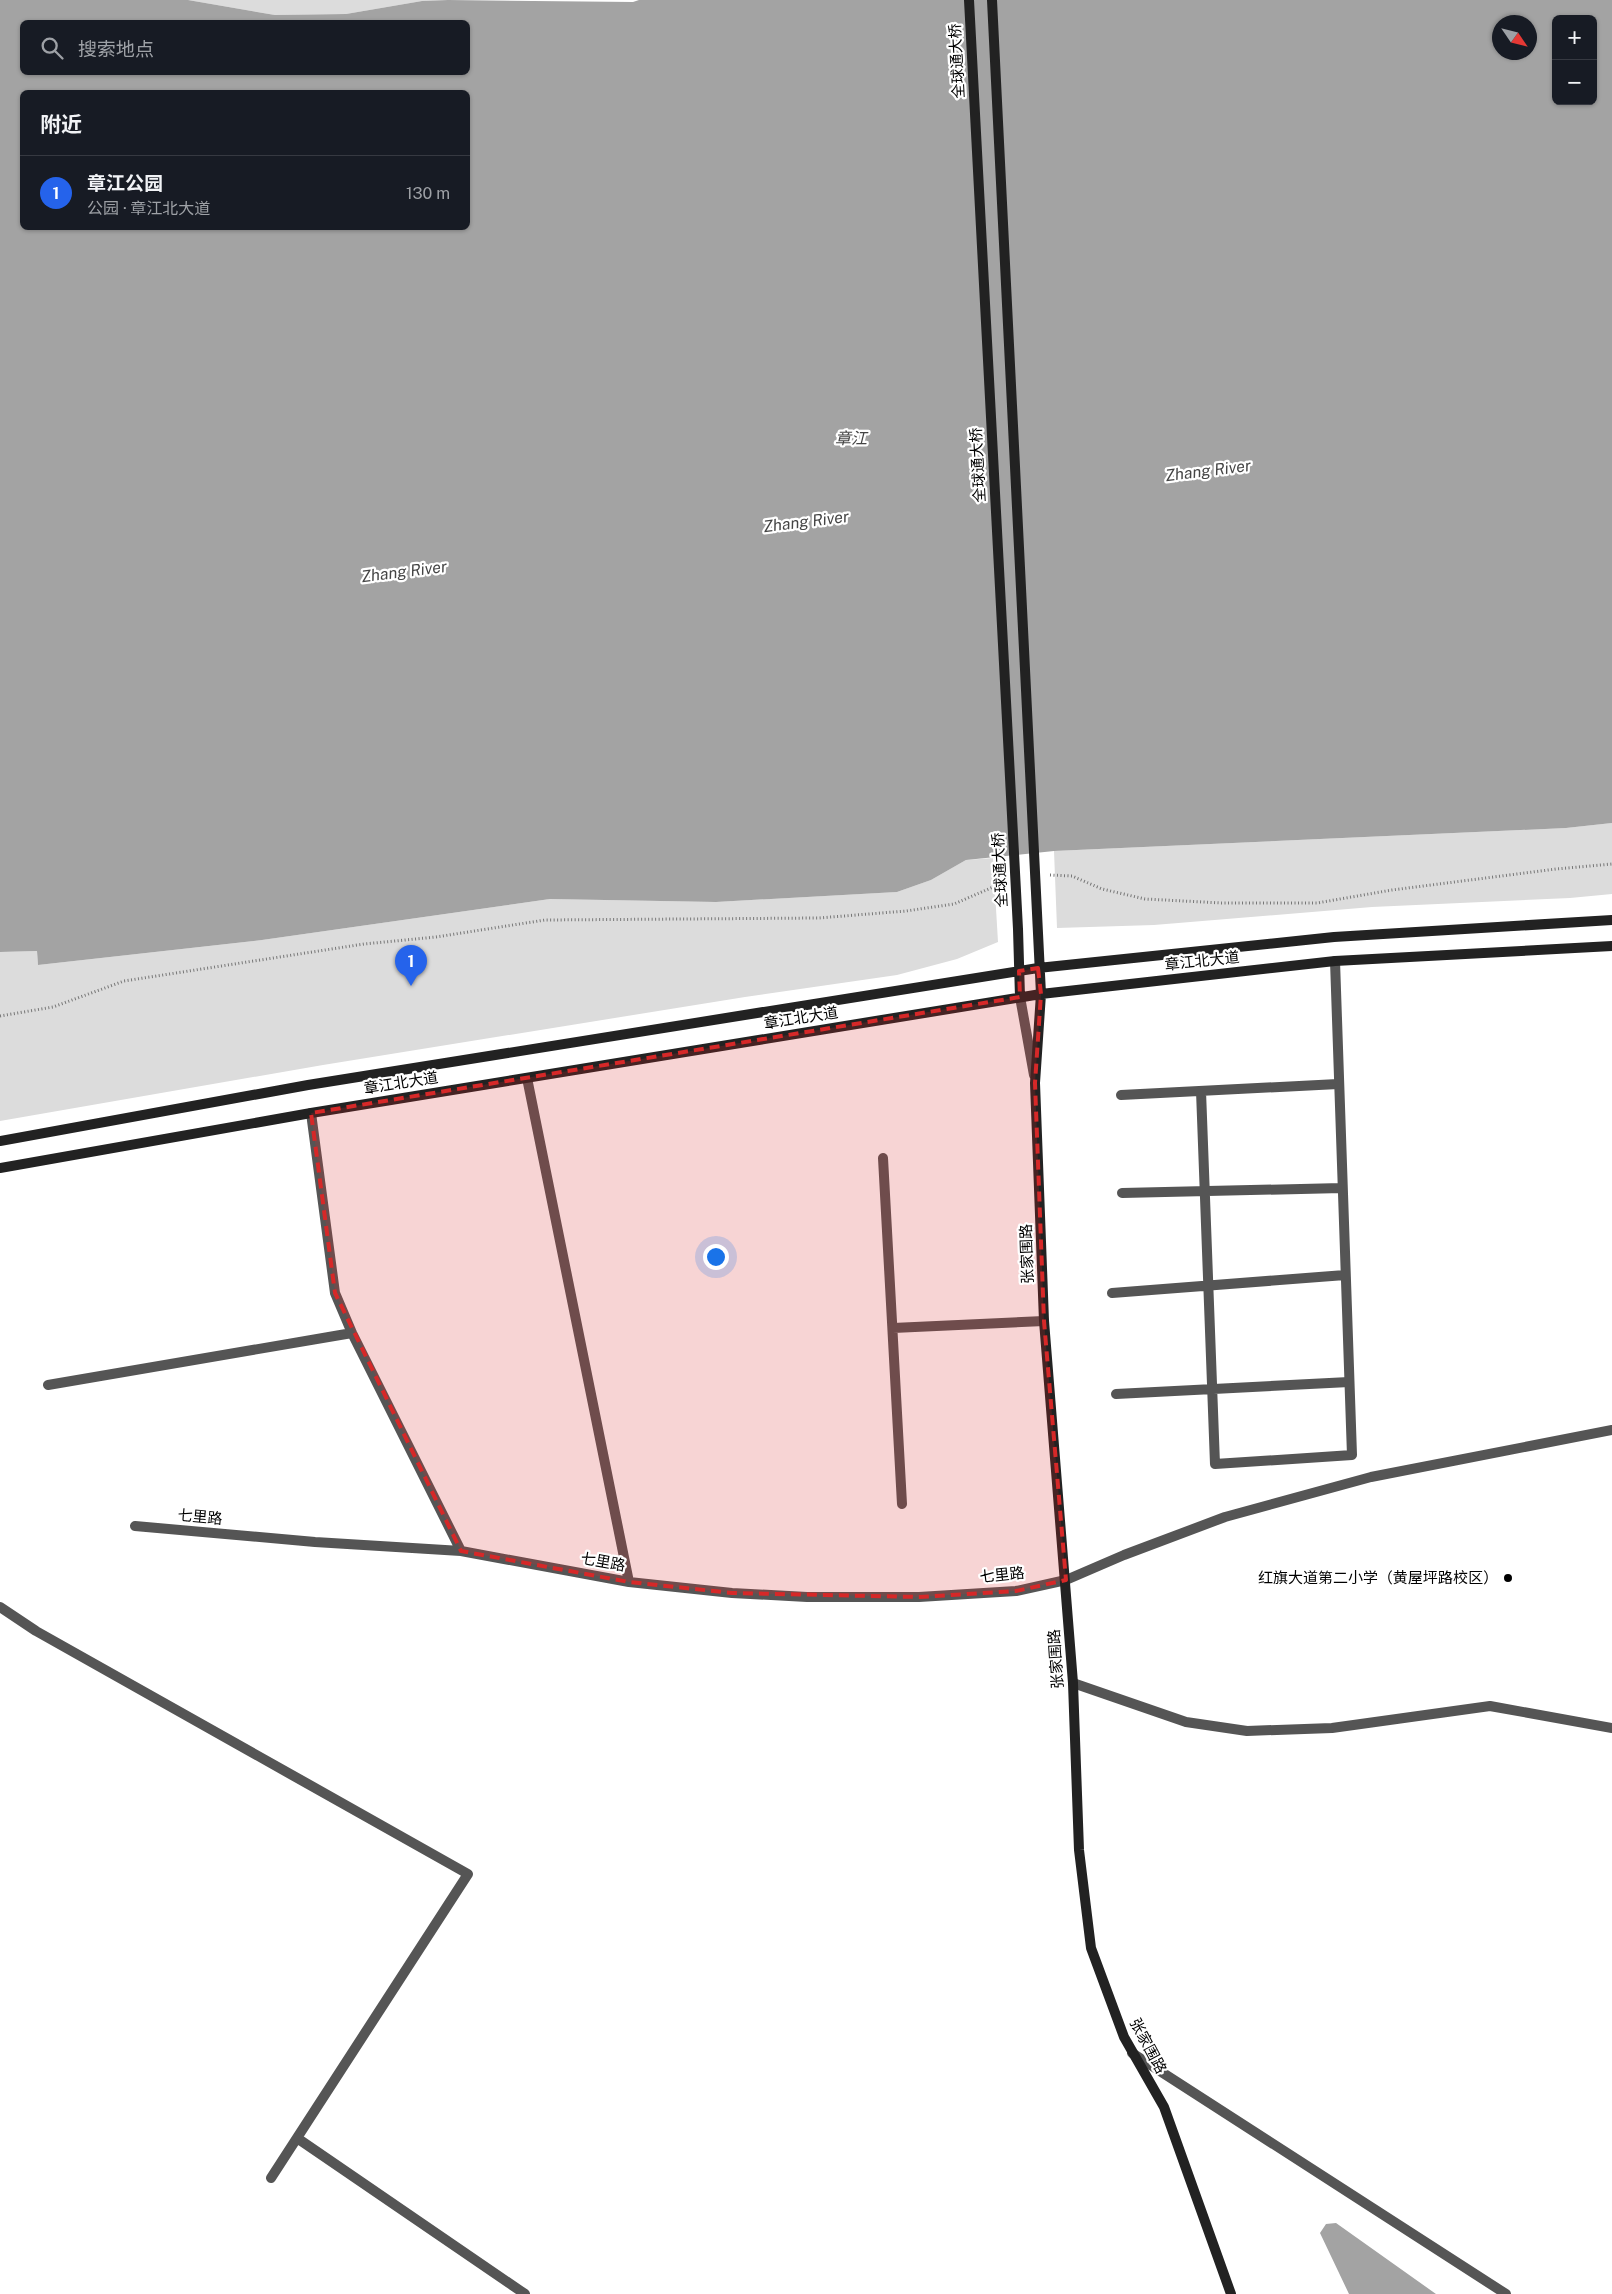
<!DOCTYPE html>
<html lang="zh">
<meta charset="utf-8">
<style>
:root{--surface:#171b24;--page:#20242c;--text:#f1f3f6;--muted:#9ea1a6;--line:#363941;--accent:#2563eb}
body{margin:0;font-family:"Public Sans","Noto Sans SC",sans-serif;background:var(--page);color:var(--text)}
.controls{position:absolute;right:15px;top:15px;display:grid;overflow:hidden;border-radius:8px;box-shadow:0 1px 4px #0004}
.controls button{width:45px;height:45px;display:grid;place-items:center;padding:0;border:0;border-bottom:1px solid var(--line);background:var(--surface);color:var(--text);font:25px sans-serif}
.compass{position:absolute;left:1492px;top:15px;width:45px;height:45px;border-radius:50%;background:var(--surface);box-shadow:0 1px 4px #0004;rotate:125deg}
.you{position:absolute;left:715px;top:1256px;width:18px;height:18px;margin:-12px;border:4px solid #fff;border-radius:50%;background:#1a73e8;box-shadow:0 0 0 8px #1a73e833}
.badge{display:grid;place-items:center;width:32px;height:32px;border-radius:50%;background:var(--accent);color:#fff;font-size:16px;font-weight:700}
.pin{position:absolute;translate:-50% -41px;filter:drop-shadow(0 1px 2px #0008)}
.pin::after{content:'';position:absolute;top:26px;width:18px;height:15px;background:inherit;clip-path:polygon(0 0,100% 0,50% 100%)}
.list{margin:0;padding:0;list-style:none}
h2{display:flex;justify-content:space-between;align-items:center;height:65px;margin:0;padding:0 20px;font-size:21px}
h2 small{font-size:16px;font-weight:400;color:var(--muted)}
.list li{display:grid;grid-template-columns:32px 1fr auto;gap:15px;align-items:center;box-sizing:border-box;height:75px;padding:0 20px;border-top:1px solid var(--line)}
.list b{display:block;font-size:19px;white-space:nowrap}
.list p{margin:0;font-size:16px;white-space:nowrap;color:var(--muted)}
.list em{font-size:16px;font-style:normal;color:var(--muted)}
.icon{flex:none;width:28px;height:28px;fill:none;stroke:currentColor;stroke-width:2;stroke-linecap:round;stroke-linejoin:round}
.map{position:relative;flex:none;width:1612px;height:2294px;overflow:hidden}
.search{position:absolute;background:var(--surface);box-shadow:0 1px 4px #0004;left:20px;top:20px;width:450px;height:55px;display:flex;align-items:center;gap:12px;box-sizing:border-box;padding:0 18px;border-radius:8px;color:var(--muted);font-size:19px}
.panel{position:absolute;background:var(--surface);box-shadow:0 1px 4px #0004;left:20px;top:90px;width:450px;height:140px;border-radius:8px}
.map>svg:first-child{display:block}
.green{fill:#dcdcdc}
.water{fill:#a3a3a3;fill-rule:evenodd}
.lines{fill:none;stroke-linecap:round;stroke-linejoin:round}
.path{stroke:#777;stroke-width:3;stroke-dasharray:1 2.5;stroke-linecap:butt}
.minor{stroke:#555;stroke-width:10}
.tertiary{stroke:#555;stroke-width:10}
.secondary{stroke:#222;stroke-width:10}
.marked{fill:#d62828;fill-opacity:0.2;stroke:#d62828;stroke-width:4;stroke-dasharray:10 6;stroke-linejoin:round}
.poi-dot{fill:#000;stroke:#fff;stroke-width:2}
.labels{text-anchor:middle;stroke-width:4.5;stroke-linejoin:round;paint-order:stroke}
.street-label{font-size:15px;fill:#000;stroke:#fff}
.poi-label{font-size:15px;fill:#000;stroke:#fff;text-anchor:end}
.water-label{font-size:16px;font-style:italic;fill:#444;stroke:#fff}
</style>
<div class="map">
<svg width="1612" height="2294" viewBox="0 0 1612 2294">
<rect width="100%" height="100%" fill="#fff"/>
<path class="green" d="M188,0H448L422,1L346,14L275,15Z
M1612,823V894L1570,898L1372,907L1154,925L1057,928L1054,851L1566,828Z
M993,858L998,942L957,959L897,975L745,997L323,1065L0,1121V952L37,951L38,965L262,940L550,899L716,902L897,892L931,880L966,860Z"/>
<path class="water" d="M0,0H188L275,15L346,14L422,1L448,0L633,2L639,0H1612V823L1566,828L1054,851L966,860L931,880L897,892L716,902L550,899L262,940L38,965L37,951L0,952ZM1556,19H1593V101H1556ZM22,22H468V72H22ZM1500,22H1530V52H1500ZM22,92H468V228H22Z
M1336,2223L1436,2294H1349L1320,2233L1326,2224Z"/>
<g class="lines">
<path class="path" d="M1050,875L1072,876L1102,889L1145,899L1222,903H1317L1392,890L1556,869L1612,864
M0,1016L53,1007L124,981L364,944L436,937L545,920L819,918L906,911L954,904L1000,884"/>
<path class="minor" d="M527,1078L629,1582
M1201,1091L1215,1464L1352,1455L1335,961
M1121,1095L1338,1084
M311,1113L335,1293L352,1333L461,1551
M883,1158L902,1504
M1122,1193L1342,1188
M1112,1293L1345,1275
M893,1328L1044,1321
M48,1385L352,1333
M1116,1394L1349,1382
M135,1526L315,1542L461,1551L629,1582L732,1593L807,1597H919L1016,1591L1066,1580L1124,1555L1225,1517L1371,1477L1612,1430
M0,1607L36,1631L468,1874L271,2178
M1073,1683L1186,1722L1247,1731L1332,1728L1490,1706L1612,1728
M1132,2053L1506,2294
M297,2138L525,2294"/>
<path class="tertiary" d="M1020,997L1034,1075"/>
<path class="secondary" d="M969,0L1018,929L1020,997
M992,0L1041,994L1035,1083L1044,1321L1073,1683L1079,1850L1091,1948L1124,2037L1164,2107L1231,2294
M0,1141L308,1085L1038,968L1334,937L1612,920
M0,1168L311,1113L1041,994L1335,961L1612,946"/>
</g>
<path class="marked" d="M1038,968L1041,994L1035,1083L1044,1321L1066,1580L1016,1591L919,1597L732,1593L629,1582L461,1551L335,1293L311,1113L1020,997L1019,971Z"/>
<circle class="poi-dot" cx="1508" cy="1578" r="5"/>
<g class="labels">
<g class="street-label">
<text transform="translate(957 61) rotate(-93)" y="5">全球通大桥</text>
<text transform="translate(978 465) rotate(-93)" y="5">全球通大桥</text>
<text transform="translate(1000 870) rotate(-93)" y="5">全球通大桥</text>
<text transform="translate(1202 961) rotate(-6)" y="5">章江北大道</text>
<text transform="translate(801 1018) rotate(-9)" y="5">章江北大道</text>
<text transform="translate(401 1083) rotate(-9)" y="5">章江北大道</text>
<text transform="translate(1027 1254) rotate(-92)" y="5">张家围路</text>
<text transform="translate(200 1517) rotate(5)" y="5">七里路</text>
<text transform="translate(603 1562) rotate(10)" y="5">七里路</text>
<text transform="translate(1002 1575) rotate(-6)" y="5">七里路</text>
<text transform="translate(1056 1659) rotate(-94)" y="5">张家围路</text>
<text transform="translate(1148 2046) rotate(62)" y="5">张家围路</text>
</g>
<g class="poi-label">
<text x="1498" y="1583">红旗大道第二小学（黄屋坪路校区）</text>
</g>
<g class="water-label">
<text x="851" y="444">章江</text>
<text transform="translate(1208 470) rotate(-7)" y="6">Zhang River</text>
<text transform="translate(806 521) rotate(-7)" y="6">Zhang River</text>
<text transform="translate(404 571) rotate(-7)" y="6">Zhang River</text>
</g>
</g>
</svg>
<div class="controls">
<button>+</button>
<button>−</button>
</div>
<svg class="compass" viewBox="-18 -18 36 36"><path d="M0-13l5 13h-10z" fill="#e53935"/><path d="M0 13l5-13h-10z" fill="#9ea1a6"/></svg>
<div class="you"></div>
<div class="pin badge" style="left:411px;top:986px">1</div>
<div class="search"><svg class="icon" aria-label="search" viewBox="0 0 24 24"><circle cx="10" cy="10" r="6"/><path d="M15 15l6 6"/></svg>搜索地点</div>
<section class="panel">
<h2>附近<small></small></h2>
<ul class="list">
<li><span class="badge">1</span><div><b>章江公园</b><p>公园 · 章江北大道</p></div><em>130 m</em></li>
</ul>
</section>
</div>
